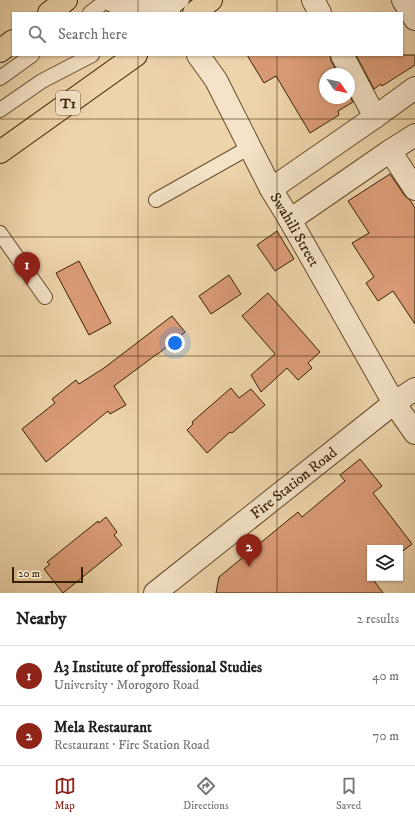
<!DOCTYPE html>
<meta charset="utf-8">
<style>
:root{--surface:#fff;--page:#f2f2f2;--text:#202124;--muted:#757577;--line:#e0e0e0;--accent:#8f2418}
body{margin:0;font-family:"IM FELL DW Pica",serif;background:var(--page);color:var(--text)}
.controls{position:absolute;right:12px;bottom:12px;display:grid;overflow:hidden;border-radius:0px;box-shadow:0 1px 3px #0004}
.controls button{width:36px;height:36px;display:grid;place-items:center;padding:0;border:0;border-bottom:1px solid var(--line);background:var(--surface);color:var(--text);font:20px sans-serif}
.compass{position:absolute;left:319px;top:68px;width:36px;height:36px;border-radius:50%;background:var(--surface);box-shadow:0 1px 3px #0004;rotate:124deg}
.scale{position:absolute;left:12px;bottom:10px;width:71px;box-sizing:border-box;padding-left:4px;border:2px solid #372001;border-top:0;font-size:11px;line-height:14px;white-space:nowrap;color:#372001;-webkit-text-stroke:3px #f4e3c8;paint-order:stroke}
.you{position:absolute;left:175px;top:343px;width:14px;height:14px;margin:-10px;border:3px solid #fff;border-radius:50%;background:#1a73e8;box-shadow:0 0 0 6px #1a73e833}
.badge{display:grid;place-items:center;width:26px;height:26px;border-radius:50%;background:var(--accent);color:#fff;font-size:13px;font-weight:700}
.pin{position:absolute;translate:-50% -33px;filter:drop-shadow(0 1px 2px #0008)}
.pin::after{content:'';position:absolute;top:21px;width:14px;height:12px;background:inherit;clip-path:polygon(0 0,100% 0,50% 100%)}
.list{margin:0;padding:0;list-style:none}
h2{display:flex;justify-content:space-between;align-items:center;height:52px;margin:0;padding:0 16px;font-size:17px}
h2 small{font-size:13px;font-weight:400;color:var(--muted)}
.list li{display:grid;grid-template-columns:26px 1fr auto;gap:12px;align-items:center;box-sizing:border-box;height:60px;padding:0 16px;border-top:1px solid var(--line)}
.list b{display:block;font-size:15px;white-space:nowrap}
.list p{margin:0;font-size:13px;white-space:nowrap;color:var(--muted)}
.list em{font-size:13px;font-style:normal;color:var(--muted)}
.icon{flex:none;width:22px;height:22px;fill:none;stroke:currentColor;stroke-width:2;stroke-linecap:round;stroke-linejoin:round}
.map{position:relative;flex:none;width:415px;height:593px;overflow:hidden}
.search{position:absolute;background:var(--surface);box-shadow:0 1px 3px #0004;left:12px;right:12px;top:12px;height:44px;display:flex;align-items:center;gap:10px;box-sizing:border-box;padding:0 14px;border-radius:0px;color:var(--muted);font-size:15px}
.sheet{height:172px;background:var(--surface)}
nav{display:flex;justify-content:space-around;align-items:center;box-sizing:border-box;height:56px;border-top:1px solid var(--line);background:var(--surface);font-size:11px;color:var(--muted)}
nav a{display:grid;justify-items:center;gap:2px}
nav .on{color:var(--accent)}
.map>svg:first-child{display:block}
.building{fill:#db9c77;stroke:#372001}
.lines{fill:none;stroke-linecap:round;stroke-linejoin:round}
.service-casing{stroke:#654d2c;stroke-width:16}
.minor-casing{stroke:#654d2c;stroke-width:24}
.tertiary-casing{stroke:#654d2c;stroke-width:24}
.trunk-casing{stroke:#372001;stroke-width:24}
.service{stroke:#f4e3c8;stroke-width:14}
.minor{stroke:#f4e3c8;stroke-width:22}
.tertiary{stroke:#f4e3c8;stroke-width:22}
.trunk{stroke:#eed4ab;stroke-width:22}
.grid{fill:none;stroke:#372001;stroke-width:1;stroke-opacity:0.55}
.labels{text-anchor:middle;stroke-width:3;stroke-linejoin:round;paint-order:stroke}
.shield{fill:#f4e3c8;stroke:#705a3d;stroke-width:1}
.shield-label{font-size:14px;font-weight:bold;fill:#372001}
.street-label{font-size:15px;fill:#372001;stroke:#f4e3c8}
</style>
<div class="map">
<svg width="415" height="593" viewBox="0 0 415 593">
<rect width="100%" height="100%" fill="#eed4ab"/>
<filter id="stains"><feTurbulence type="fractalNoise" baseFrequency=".005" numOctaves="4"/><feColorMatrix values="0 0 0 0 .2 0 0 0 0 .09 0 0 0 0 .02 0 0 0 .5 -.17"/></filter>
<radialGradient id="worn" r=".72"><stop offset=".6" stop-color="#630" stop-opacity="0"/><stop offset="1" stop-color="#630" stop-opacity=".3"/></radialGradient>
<path class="building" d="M247,55H330L331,61L338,74H325V98H349V95L353,102L338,111L339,115L310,133L276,76L264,83Z
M356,55H415V65L382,86L381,84L374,89Z
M390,174L405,196L410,200L415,208V324L393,291L378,301L366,283L374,277L352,243L369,233L348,201Z
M277,231L294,259L275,271L257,245Z
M79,261L111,323L89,335L56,273Z
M229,275L241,294L211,314L199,296Z
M268,293L320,352L308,363L312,368L298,380L287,368L261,392L251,375L275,354L242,316Z
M172,316L185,332L158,354H157L114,386L126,405L110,414L108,411L46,462L22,429L55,403L52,399L76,380L79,384L104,368Z
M231,388L239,398L251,389L265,405L232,433L230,432L207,453L187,430L193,424L192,422Z
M360,459L382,486L373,493L412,544L400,553V548H370V578H372L383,593H216L219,577L298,512L302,517L345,481L340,475Z
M106,517L117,532L114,535L122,545L63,593L44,569L50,564L47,562L98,521L99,523Z"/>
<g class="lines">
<g class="service-casing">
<path id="service" d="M131,0L146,6L168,11
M90,13L107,0
M166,13L182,0
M0,78L32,55
M0,110L42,81L92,55
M156,200L250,147
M0,233L45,297"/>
</g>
<g class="minor-casing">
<g id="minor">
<path d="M313,0L320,13"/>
<path d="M403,0L415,19"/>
<path id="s1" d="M198,55L216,80L271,189L290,220L394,403L415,433"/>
<path d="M342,55L375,117"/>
<path d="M390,151L415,189"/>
<path d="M271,189L375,117L415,88"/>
<path d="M290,220L390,151L415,135"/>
<path id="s2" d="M155,593L394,403L415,389"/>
</g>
</g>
<g class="tertiary-casing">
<path id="tertiary" d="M111,0L137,13
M158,0L168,11L169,13"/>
</g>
<g class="trunk-casing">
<path id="trunk" d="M49,13L66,0
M194,13L211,0
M0,51L13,41
M0,152L136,55"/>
</g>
<use href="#service" class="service"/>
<use href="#minor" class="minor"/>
<use href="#tertiary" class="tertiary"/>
<use href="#trunk" class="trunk"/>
</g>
<path class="grid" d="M138,0V13M277,0V13M138,55V593M277,55V593M0,119H415M0,237H415M0,356H415M0,474H415"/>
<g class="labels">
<rect class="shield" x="56" y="91" width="24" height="24" rx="3"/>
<g class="shield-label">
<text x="68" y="108">T1</text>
</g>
<g class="street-label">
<text dy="5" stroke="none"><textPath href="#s1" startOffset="200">Swahili Street</textPath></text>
<text dy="5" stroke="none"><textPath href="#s2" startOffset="177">Fire Station Road</textPath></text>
</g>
</g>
<rect width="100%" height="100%" filter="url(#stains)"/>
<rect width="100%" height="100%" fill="url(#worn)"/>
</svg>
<div class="controls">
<button><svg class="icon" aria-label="layers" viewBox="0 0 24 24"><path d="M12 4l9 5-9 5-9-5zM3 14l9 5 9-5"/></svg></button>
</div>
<svg class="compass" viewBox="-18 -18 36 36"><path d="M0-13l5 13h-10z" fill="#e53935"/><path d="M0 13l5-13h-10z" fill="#757577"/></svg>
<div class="scale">20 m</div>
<div class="you"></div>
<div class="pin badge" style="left:27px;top:285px">1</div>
<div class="pin badge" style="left:249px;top:567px">2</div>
<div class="search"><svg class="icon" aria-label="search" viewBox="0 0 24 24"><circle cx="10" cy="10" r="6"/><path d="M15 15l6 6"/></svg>Search here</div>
</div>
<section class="sheet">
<h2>Nearby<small>2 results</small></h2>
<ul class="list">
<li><span class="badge">1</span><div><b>A3 Institute of proffessional Studies</b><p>University · Morogoro Road</p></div><em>40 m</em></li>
<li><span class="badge">2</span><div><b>Mela Restaurant</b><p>Restaurant · Fire Station Road</p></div><em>70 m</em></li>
</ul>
</section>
<nav>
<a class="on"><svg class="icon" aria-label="map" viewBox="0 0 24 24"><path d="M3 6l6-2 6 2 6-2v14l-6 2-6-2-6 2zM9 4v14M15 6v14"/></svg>Map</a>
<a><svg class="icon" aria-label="directions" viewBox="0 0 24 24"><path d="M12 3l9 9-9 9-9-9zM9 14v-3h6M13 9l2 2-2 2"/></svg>Directions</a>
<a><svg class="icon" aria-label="saved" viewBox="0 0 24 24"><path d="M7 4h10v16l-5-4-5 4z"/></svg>Saved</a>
</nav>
